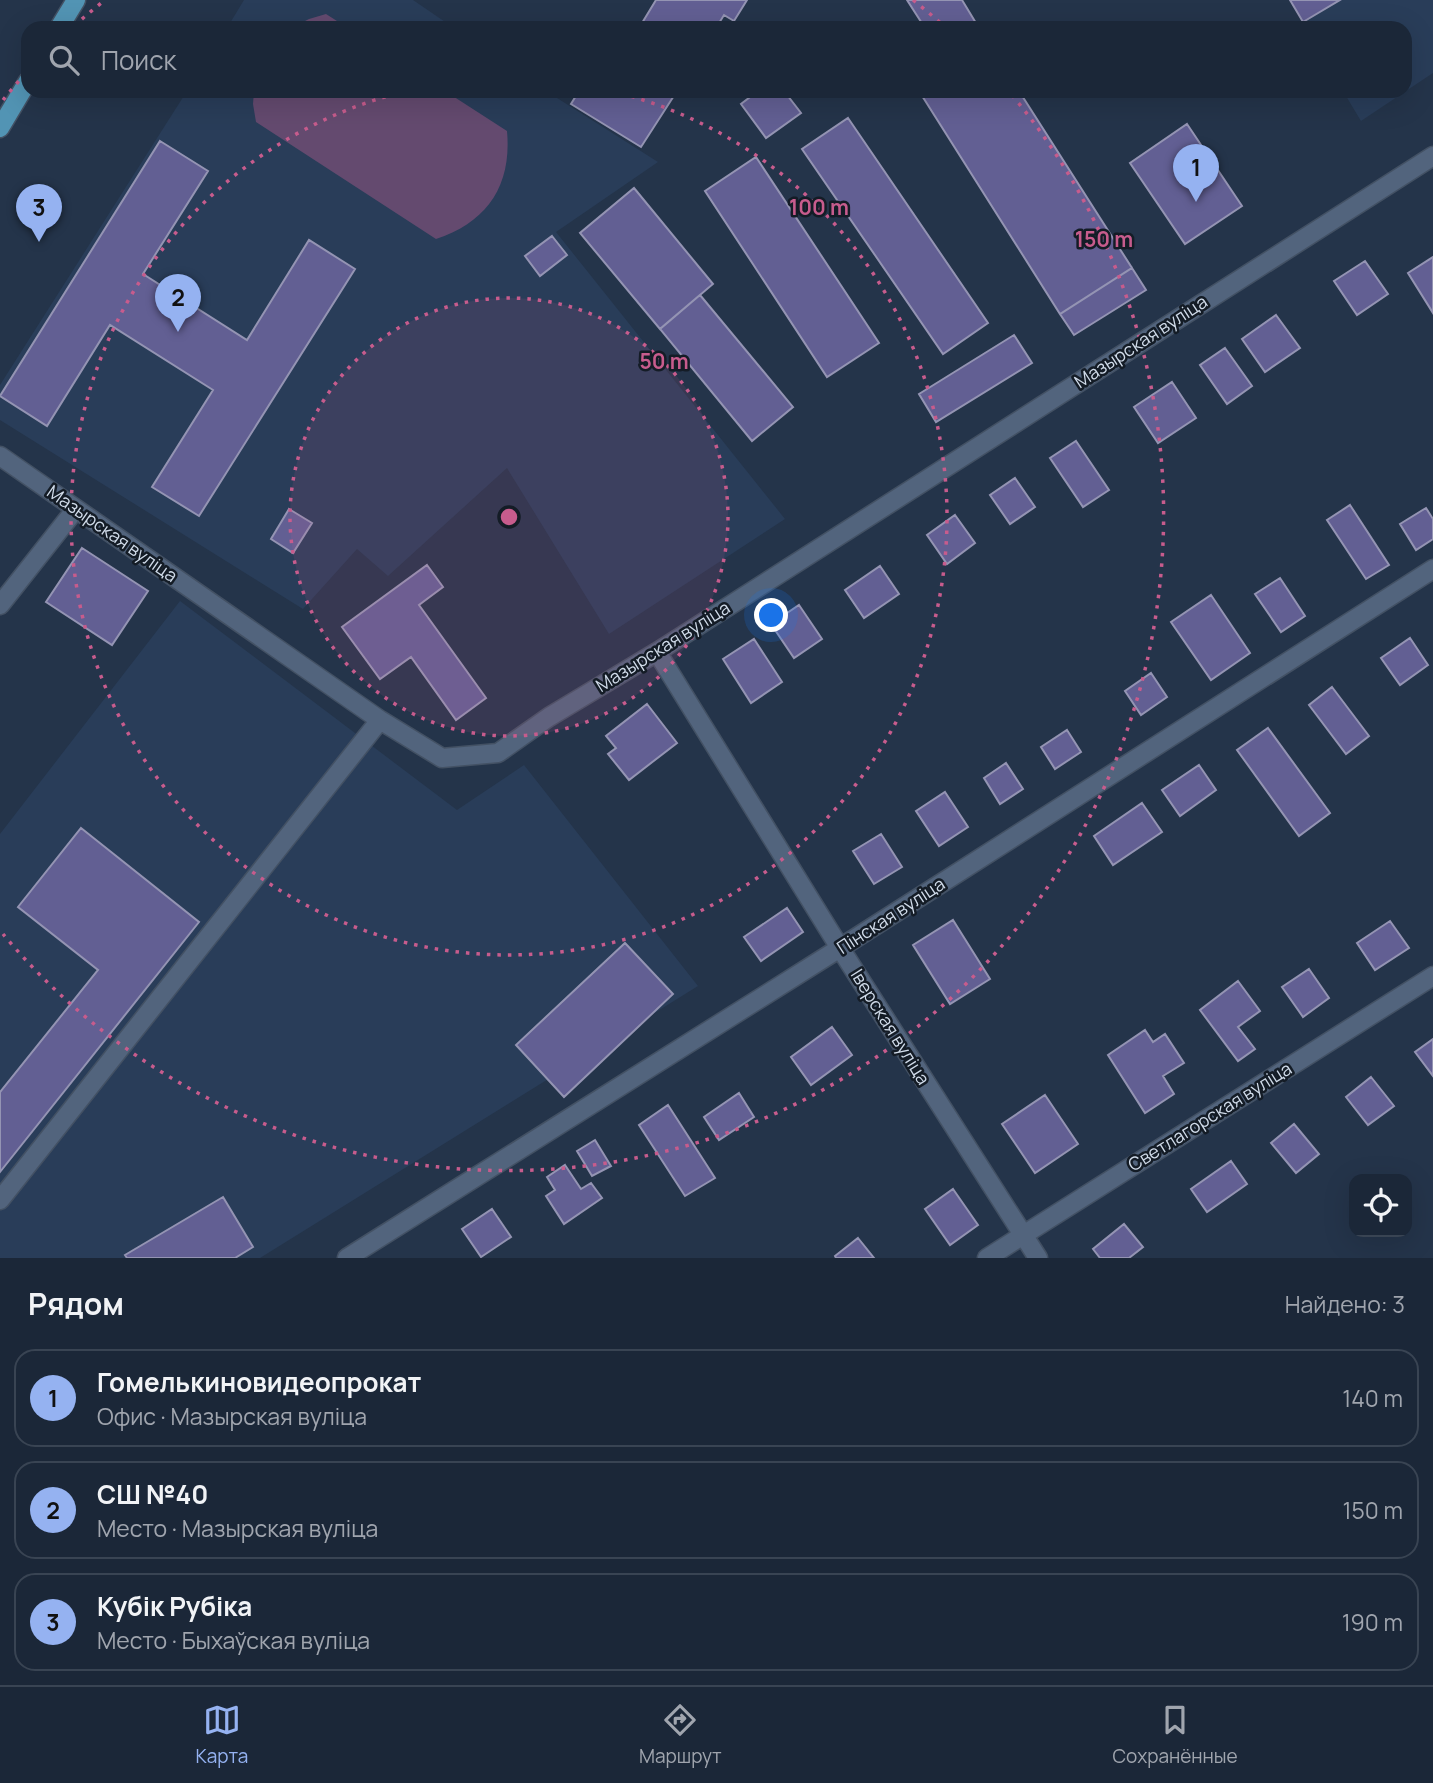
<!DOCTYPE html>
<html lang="ru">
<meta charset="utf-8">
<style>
:root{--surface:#1b2738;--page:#283343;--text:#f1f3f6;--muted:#a0a5ae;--line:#394453;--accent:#95b2f1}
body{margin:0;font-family:Manrope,sans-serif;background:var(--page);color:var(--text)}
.controls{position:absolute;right:21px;bottom:21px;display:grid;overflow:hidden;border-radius:14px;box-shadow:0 7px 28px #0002}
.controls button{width:63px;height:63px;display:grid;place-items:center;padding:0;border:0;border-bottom:2px solid var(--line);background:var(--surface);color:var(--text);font:35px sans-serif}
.you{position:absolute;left:772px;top:616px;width:24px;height:24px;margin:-18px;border:5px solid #fff;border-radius:50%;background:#1a73e8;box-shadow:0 0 0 10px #1a73e833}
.badge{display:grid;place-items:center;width:46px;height:46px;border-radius:50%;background:var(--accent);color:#111;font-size:23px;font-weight:700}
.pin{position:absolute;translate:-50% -58px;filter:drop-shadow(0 2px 4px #0008)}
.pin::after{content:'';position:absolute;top:37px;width:24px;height:21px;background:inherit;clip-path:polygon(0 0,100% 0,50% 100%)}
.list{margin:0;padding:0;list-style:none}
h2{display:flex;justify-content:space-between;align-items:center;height:91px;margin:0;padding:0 28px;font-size:30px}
h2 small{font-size:23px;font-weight:400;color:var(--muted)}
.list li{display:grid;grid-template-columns:46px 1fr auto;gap:21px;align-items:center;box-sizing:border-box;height:98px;margin:0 14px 14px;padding:0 14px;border:2px solid var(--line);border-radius:21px}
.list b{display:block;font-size:26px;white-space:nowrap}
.list p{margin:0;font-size:23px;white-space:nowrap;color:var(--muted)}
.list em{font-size:23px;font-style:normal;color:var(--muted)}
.icon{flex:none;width:38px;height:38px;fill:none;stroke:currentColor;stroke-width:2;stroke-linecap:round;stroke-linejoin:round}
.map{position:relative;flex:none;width:1433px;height:1258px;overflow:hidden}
.search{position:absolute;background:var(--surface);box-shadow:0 7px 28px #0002;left:21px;right:21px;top:21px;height:77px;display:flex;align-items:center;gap:18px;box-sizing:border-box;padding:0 24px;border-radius:21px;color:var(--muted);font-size:26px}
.sheet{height:427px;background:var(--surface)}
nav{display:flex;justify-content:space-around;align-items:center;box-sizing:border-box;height:98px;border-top:2px solid var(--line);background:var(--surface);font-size:19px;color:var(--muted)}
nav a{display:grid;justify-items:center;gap:4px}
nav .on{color:var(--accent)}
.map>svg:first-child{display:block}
.built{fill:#293d59}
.green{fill:#644a6f}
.building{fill:#625f93;stroke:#9494b3;stroke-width:2}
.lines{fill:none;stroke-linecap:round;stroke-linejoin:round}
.minor-casing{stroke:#435164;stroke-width:21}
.major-casing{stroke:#435164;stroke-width:21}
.minor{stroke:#52647d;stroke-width:18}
.major{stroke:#5294b4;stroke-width:18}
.ring{fill:none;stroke:#c75c8d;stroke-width:3.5;stroke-dasharray:3.5 7}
.labels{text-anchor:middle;stroke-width:5;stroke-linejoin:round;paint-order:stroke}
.street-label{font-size:18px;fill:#d0dbe9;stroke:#141c26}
.centre{fill:#c75c8d;stroke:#141c26;stroke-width:3.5}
.ring-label{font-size:21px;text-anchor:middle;font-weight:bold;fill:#c75c8d;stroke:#141c26;stroke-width:5;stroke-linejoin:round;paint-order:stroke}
</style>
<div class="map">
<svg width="1433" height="1258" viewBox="0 0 1433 1258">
<rect width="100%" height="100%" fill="#24344a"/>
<path class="built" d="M244,0H413L454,28H227Z
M1290,0H1433V73L1361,121L1343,91H1405V28H1307Z
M187,91H546L658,162L556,232L785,519L609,634L507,468L388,576L357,549L303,609L0,420V385Z
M180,601L457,810L524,765L698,986L260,1258H0V834Z"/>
<path class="green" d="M326,14L348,28H291L309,19Z
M254,91H445L507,131C512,186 487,222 436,239L256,122L253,104Z"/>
<path class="building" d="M656,0H747L734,21L724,15L716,28H639Z
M907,0H962L979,28H925Z
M1290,0H1340L1303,22Z
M579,91H677L641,147L571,104Z
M758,91H784L801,113L766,138L741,104Z
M919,91H1019L1132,268L1060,314Z
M848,118L988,323L943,354L802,149Z
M1187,124L1242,206L1185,244L1130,163Z
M160,141L208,171L143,274L247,340L309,240L355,269L199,516L152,487L213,390L110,325L47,426L0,396Z
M756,157L879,343L827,377L705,191Z
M634,188L713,284L660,329L580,233Z
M552,236L567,255L540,276L525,256Z
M1433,257V313L1408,273Z
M1365,261L1388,294L1357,315L1334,281Z
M1132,268L1146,290L1074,335L1060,314Z
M700,295L793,407L752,441L660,329Z
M1276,315L1300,348L1265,372L1242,339Z
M1014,335L1032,363L936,422L919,394Z
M1225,348L1252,386L1227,404L1200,365Z
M1172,382L1196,418L1158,443L1134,407Z
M1076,441L1109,490L1083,507L1050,458Z
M1015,478L1035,507L1010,524L990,495Z
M1350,505L1389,565L1366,579L1327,520Z
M1426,508L1433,519V539L1416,550L1400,524Z
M289,509L312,523L293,553L271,539Z
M955,515L975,543L947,564L927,535Z
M82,548L148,591L112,645L46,602Z
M427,565L443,587L419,605L486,698L456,720L411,657L380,679L342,627Z
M880,566L899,594L864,618L845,590Z
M1280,578L1305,616L1281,632L1255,594Z
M1211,595L1250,653L1211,680L1171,622Z
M799,605L822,639L794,658L771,624Z
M1410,638L1428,665L1400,685L1381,658Z
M754,639L782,682L751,703L723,659Z
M1151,673L1167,697L1141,715L1125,691Z
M1332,687L1369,736L1346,754L1309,705Z
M647,704L677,743L629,780L608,754L616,748L606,736Z
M1268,728L1330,813L1299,836L1237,750Z
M1067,730L1081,752L1055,769L1041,747Z
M1006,763L1023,789L1000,804L984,778Z
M1199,765L1216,790L1180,816L1162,790Z
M945,792L968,827L939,846L916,811Z
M1142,803L1162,832L1113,865L1094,836Z
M81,828L199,922L0,1172V1092L98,970L18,907Z
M881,834L902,867L874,884L853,851Z
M787,908L803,932L761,961L744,937Z
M953,920L990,979L950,1004L913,945Z
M1390,921L1409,948L1375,970L1357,943Z
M625,943L673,994L564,1097L516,1045Z
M1309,969L1329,998L1303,1017L1282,987Z
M1238,981L1260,1011L1238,1027L1255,1049L1238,1061L1200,1010Z
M832,1027L852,1055L811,1085L791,1057Z
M1145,1030L1153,1042L1165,1034L1184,1063L1163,1076L1174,1094L1145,1113L1108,1055Z
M1433,1039V1076L1415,1052Z
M1371,1077L1394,1106L1368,1125L1346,1097Z
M739,1093L754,1117L719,1140L704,1117Z
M1045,1095L1078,1144L1035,1173L1002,1124Z
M668,1105L715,1178L685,1196L639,1125Z
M1294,1124L1319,1154L1296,1173L1271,1143Z
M595,1140L611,1166L592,1176L577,1151Z
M1231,1161L1247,1184L1207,1212L1191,1189Z
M565,1165L581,1189L591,1183L602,1198L564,1224L546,1196L555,1190L547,1177Z
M953,1189L978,1225L950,1245L925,1209Z
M223,1197L253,1247L235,1258H127L125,1255Z
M492,1209L511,1237L481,1257L462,1229Z
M1124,1224L1143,1247L1129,1258H1100L1093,1249Z
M858,1238L874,1258H836L835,1256Z"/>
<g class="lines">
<g class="minor-casing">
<path id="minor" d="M0,456L380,720L442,758L498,753L549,717L657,652L1433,156
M0,605L75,510
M657,652L840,948L1038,1258
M0,1200L380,720
M347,1258L840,948L1433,569
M987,1258L1433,976"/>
</g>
<g class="major-casing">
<path id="major" d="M59,28L76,0
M0,128L28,81"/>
</g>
<use href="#minor" class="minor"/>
<use href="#major" class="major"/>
</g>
<circle cx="509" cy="517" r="219" fill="#c75c8d" fill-opacity=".12"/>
<g class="ring">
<circle cx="509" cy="517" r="219"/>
<path d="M611 91A438 438 0 1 1 407 91"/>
<path d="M3 100A656 656 0 0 1 25 74M74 26A656 656 0 0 1 105 0M913 0A656 656 0 0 1 944 26M1012 95A656 656 0 1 1 3 934"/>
</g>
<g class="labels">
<g class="street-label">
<text transform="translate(1141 342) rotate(-33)" y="6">Мазырская вуліца</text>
<text transform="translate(112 534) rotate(35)" y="6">Мазырская вуліца</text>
<text transform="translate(663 647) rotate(-32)" y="6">Мазырская вуліца</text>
<text transform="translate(891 916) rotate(-33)" y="6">Пінская вуліца</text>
<text transform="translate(890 1027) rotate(58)" y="6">Іверская вуліца</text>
<text transform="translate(1210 1117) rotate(-32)" y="6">Светлагорская вуліца</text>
</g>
</g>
<circle cx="509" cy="517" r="10" class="centre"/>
<g class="ring-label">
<text x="819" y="215">100 m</text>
<text x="1104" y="247">150 m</text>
<text x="664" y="369">50 m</text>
</g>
</svg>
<div class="controls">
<button><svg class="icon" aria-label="locate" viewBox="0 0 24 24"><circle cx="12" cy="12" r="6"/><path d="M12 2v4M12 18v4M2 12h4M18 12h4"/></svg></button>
</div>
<div class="you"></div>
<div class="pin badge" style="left:1196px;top:202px">1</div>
<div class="pin badge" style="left:178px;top:332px">2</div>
<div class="pin badge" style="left:39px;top:242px">3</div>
<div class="search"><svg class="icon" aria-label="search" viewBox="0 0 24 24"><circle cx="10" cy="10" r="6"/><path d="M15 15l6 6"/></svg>Поиск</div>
</div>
<section class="sheet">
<h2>Рядом<small>Найдено: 3</small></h2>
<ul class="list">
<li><span class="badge">1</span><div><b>Гомелькиновидеопрокат</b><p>Офис · Мазырская вуліца</p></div><em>140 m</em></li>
<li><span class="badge">2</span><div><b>СШ №40</b><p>Место · Мазырская вуліца</p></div><em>150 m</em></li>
<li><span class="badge">3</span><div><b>Кубік Рубіка</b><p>Место · Быхаўская вуліца</p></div><em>190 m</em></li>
</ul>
</section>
<nav>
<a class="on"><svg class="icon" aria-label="map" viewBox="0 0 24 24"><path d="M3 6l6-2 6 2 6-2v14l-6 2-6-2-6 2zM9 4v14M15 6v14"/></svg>Карта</a>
<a><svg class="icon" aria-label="directions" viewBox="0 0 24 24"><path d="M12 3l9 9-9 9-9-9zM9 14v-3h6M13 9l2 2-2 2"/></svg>Маршрут</a>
<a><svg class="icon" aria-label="saved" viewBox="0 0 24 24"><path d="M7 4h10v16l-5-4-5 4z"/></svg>Сохранённые</a>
</nav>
